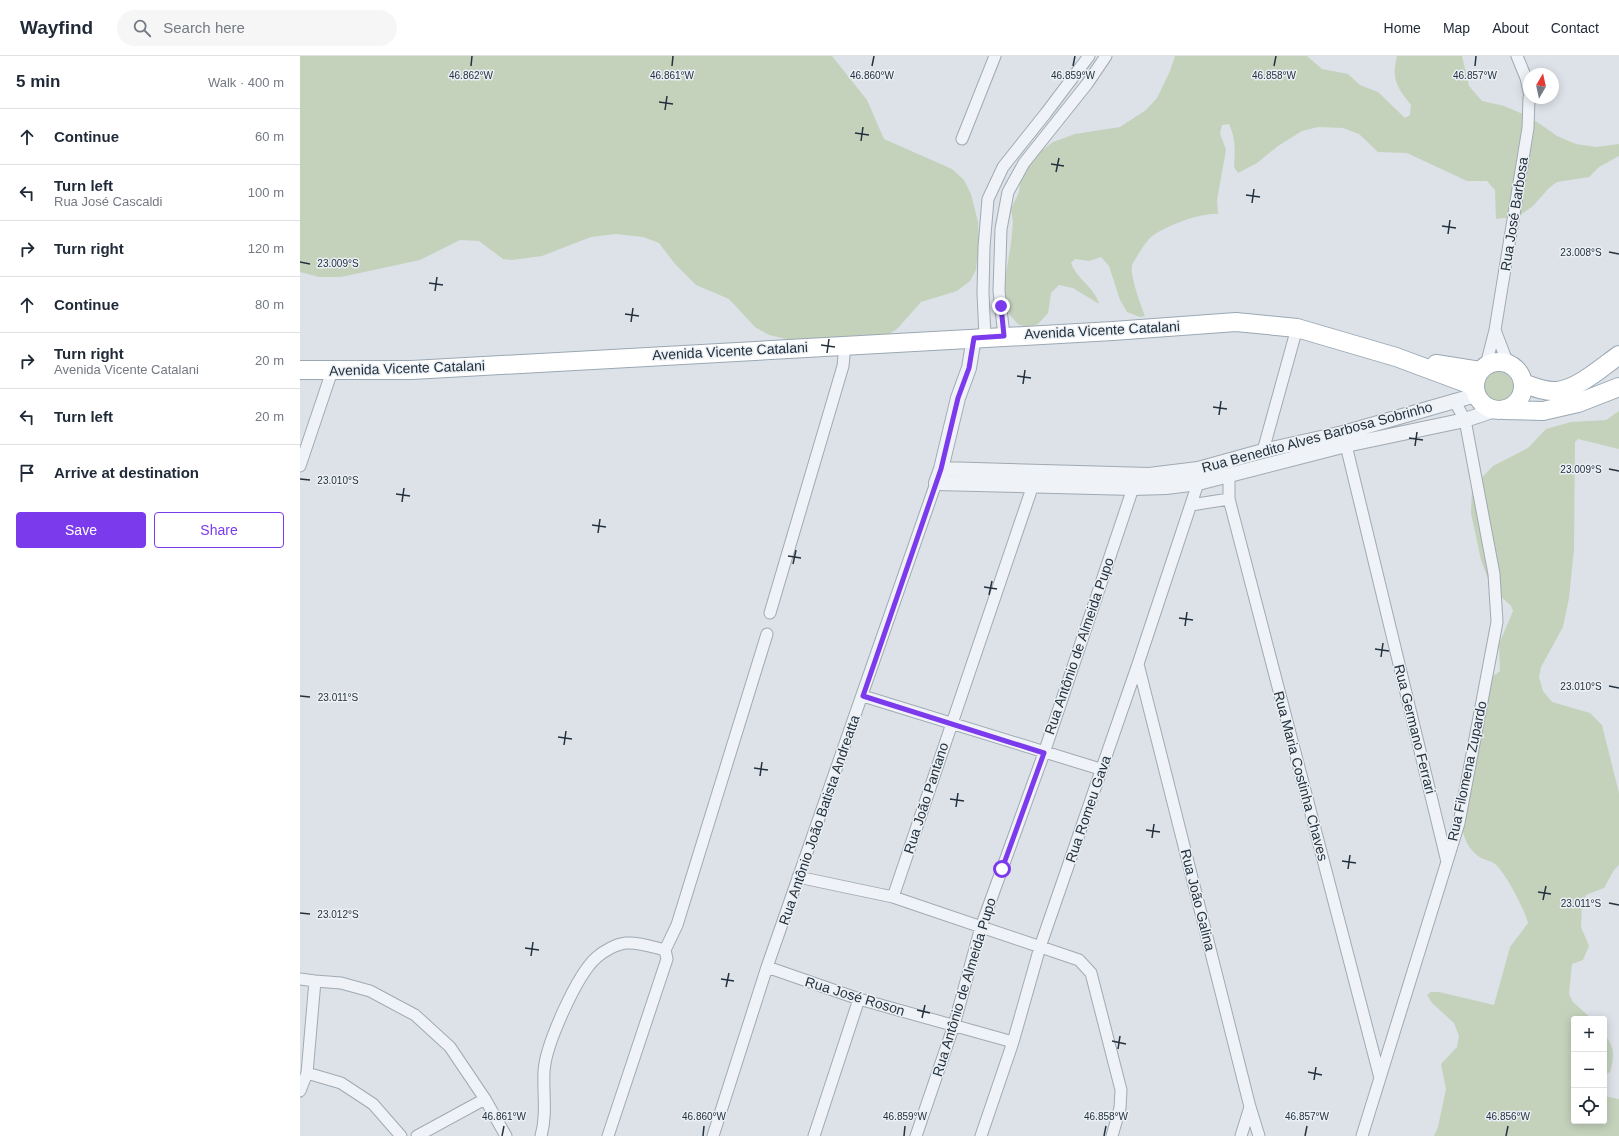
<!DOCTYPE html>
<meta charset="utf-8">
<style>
:root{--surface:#fff;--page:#f6f6f7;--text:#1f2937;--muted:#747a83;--line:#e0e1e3;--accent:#7c3aed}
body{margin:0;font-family:Helvetica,sans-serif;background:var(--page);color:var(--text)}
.controls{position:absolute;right:12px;bottom:12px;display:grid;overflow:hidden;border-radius:4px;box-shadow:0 2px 10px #0003}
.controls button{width:36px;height:36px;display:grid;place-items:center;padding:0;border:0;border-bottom:1px solid var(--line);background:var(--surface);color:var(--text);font:20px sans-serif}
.compass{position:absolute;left:1223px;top:12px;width:36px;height:36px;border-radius:50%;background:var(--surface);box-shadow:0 2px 10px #0003;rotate:9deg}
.stop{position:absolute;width:12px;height:12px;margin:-9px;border:3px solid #7c3aed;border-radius:50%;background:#fff}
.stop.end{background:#7c3aed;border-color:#fff;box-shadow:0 1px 4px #0008}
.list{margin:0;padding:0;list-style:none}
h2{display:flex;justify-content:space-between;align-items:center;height:52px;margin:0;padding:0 16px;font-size:17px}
h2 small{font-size:13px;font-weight:400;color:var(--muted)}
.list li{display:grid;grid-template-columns:26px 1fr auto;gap:12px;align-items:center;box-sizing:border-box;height:56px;padding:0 16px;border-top:1px solid var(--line)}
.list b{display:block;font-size:15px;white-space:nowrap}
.list p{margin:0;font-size:13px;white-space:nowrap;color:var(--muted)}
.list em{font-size:13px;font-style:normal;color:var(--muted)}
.actions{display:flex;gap:8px;padding:12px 16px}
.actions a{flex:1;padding:9px 0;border:1px solid var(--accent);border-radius:4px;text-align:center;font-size:14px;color:var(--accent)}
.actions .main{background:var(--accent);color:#fff}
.icon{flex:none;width:22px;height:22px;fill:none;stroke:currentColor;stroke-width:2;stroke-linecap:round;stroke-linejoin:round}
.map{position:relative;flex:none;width:1319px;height:1080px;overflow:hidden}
header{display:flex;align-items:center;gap:24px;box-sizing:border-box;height:56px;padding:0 20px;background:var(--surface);border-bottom:1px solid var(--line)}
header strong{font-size:19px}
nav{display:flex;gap:22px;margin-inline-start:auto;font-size:14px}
.search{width:280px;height:36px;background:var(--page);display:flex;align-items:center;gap:10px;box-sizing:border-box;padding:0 14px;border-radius:22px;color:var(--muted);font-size:15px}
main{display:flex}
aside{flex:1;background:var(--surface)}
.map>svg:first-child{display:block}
.green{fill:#c4d2bc}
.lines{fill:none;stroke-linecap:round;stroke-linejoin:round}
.minor-casing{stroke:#a1a9b2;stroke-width:13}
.tertiary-casing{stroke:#a1a9b2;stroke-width:16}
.primary-casing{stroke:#9aa8b4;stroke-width:20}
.minor{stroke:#eff2f6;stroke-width:11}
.tertiary{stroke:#eff2f6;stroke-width:14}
.primary{stroke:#fff;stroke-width:18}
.route{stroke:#7c3aed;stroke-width:5}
.ticks{fill:none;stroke:#24313f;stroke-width:1.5}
.labels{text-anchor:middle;stroke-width:3;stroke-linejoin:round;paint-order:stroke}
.street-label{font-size:14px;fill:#24313f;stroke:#ebf0f5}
.ticks-label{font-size:10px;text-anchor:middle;fill:#24313f;stroke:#ebf0f5;stroke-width:3;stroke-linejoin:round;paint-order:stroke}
</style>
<header>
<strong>Wayfind</strong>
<div class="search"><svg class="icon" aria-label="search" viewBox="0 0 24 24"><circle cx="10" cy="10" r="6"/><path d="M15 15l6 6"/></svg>Search here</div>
<nav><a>Home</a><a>Map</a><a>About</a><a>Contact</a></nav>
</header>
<main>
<aside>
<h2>5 min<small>Walk · 400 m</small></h2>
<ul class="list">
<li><svg class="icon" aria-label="ahead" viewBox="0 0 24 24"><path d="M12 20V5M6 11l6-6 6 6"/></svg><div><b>Continue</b></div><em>60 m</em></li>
<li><svg class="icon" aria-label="left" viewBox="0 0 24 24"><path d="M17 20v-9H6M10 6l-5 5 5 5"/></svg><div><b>Turn left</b><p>Rua José Cascaldi</p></div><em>100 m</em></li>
<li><svg class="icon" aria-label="right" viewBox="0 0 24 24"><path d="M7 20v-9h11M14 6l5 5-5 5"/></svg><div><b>Turn right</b></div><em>120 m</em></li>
<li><svg class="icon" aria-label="ahead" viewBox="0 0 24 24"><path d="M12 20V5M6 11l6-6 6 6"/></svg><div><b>Continue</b></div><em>80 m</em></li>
<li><svg class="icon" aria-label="right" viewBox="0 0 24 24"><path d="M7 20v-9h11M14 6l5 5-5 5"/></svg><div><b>Turn right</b><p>Avenida Vicente Catalani</p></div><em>20 m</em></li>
<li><svg class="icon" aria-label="left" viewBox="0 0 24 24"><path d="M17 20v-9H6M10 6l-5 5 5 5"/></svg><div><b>Turn left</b></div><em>20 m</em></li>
<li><svg class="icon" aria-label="arrive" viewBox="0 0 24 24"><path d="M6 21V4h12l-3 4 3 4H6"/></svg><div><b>Arrive at destination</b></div></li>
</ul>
<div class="actions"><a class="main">Save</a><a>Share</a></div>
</aside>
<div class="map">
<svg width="1319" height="1080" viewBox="0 0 1319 1080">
<rect width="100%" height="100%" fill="#dce2e8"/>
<path class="green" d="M0,0H532L567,44L584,83L652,113L664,124L671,138L678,166L679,187L676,214L670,225L657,235L621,246L597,273L581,283L490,284L469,279L455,271L429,243L396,229L375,208L359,187L343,181L316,178L291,181L242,200L212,204L203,203L179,185L160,184L120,204L41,221H19L0,216Z
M875,0H1007L1022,13L1048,18L1060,29L1078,36L1105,62L1110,59L1111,49C1097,31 1091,24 1097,0H1162L1169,30L1182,45L1204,50L1223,58L1240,68L1257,80L1276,88L1296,91L1319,88V100L1299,111L1289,121L1257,126L1249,132L1233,150L1219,160L1196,163L1195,134L1187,125H1167L1107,97L1078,96L1059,78L1043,72L1018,71L1002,75L978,90L957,107L938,117L934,111C935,96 936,83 929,68L922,69L920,77L926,94L917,144L918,158C900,157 871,168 855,178C847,183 841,194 836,202C835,204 832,208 832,210C830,220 841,250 845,260L840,261L827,256L820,244L809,210L801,201L789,205L775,203L771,207C778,225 794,230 799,248L773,232L759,229L751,237L748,257L738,268L729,271L719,269L709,258L703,237L711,187L713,166L711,153L719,136L721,116L736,99L753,86L775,78L820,71L846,54L857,42L870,15Z
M1184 331a15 15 0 1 1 30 0a15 15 0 1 1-30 0Z
M1319,355V393L1278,383L1275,386L1274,493L1269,542L1263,571L1241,611L1239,621L1243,635L1252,646L1290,657L1302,669L1319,737V809L1314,814L1304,832L1286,839L1282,847L1281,871L1289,890L1283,904L1272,908L1269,938L1273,946L1292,963H1274V1065H1304V1040L1319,1043V1080H1134L1138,1071L1146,1033L1141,1008L1157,991L1159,980L1154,967L1132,947L1127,939L1131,936H1139L1194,949L1210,891L1228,867C1225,854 1205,816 1195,808C1191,805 1185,804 1181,802C1168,794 1164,782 1161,769L1188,624L1200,615L1199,588L1213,555L1211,550L1191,531L1181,504L1171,457L1172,432L1193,410L1228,392L1246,373L1271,366L1306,364Z
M1304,977C1315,993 1315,998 1310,1016L1304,1020Z"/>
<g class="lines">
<g class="minor-casing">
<path id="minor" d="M1217,0L1226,22L1229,36
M662,83L695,0
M1195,274L1208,308
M704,280L699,235L701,173L708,136L724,107L787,28L806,0
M685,281L683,237L684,191L688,143L703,111L746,57L789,0
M1186,309L1195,274L1228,72L1229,42
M1044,381L1147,806
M963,395L997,272
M0,410L32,315
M929,418V443L1080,1022
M891,449L929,443
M470,557L543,310L545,289
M838,608L950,1051L959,1080
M563,640L800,713
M498,821L593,841L779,904L791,917L821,1034L820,1052L812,1080
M593,841L733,429V423
M365,894L377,869L467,578
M467,911L559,943L713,986
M0,923L15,925L41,927L70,935L115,959L150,991L185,1043L206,1080
M7,1017L41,1027L73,1048L101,1080
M0,1035L7,1017L15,925
M117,1080L185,1043
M241,1080C247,1059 243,1037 244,1016C245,990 277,918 297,901C304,895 316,888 326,887C339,886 353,891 365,894L367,903L308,1080
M413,1080L467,911L636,427
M514,1080L559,943
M616,1080L654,969L681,871L744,697L833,432L832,425
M681,1080L713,986L740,891L838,608L898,427V420
M941,1080L950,1051
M1062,1080L1159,767L1197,566L1194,518L1165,364L1154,344"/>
</g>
<g class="tertiary-casing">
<path id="tertiary" d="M674,281L669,312L658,342L641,413L636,427L833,432L866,431L898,427L1046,389L1165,364L1195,354
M641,413L849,419L898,413L963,395L1043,377L1176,339"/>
</g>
<g class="primary-casing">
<path id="primary" d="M1175 330a24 24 0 1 1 48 0a24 24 0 1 1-48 0Z
M1136,308L1180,315
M0,314H112L813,275L936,266L997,272L1096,301L1174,330
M1223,327C1233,331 1245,336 1257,335C1278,333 1302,311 1319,299
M1203,354L1243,355L1278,347L1319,331"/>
</g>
<use href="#minor" class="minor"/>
<use href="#tertiary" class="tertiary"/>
<use href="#primary" class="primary"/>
</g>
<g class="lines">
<path class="route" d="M701,250L704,280L674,282L669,312L658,342L641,413L563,640L744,697L702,813"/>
</g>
<path class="ticks" d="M171,10L172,0M372,10L373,0M572,10L574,0M773,10L775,0M974,10L976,0M1175,10L1176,0M359,46L373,48M365,54L367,40M555,77L569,79M561,85L563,71M751,108L764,110M756,116L759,102M946,139L960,141M952,147L954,133M1142,170L1156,172M1148,178L1150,164M1309,196L1319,198M0,206L10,208M129,227L143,229M135,235L137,221M325,258L339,260M331,266L333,252M521,289L535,291M527,297L529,283M717,320L731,322M723,328L725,314M913,351L927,353M919,359L921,345M1109,382L1123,384M1115,390L1117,376M1309,413L1319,415M0,423L10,424M96,438L110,440M102,446L104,432M292,469L306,471M298,477L300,463M488,500L501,502M493,508L496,494M684,531L697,533M689,539L692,525M879,562L893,564M885,570L887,556M1075,593L1089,595M1081,601L1083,587M1309,630L1319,632M0,640L10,641M258,681L272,683M264,689L266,675M454,712L468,714M460,720L462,706M650,743L664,745M656,751L658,737M846,774L860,776M852,782L854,768M1042,805L1056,807M1048,813L1050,799M1238,836L1251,838M1243,844L1246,830M1309,847L1319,849M0,857L10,858M225,892L239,894M231,900L233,886M421,923L434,925M426,931L429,917M617,954L630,957M622,962L625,949M812,985L826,988M818,993L820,980M1008,1016L1022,1019M1014,1024L1016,1011M202,1080L204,1070M403,1080L404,1070M604,1080L605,1070M804,1080L806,1070M1005,1080L1007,1070M1206,1080L1208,1070"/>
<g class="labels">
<g class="street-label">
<text transform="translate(1214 158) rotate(-81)" y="5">Rua José Barbosa</text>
<text transform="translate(802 274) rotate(-3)" y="5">Avenida Vicente Catalani</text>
<text transform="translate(430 295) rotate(-3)" y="5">Avenida Vicente Catalani</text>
<text transform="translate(107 312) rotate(-2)" y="5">Avenida Vicente Catalani</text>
<text transform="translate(1017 381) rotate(-15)" y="5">Rua Benedito Alves Barbosa Sobrinho</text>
<text transform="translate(779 590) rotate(-71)" y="5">Rua Antônio de Almeida Pupo</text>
<text transform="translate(1115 673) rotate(76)" y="5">Rua Germano Ferrari</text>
<text transform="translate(1167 715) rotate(-78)" y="5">Rua Filomena Zupardo</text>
<text transform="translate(1001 720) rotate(75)" y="5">Rua Maria Costinha Chaves</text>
<text transform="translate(626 742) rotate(-72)" y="5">Rua João Pantano</text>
<text transform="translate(788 753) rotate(-71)" y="5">Rua Romeu Gava</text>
<text transform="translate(519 764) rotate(-71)" y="5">Rua Antônio João Batista Andreatta</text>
<text transform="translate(898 844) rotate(76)" y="5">Rua João Galina</text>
<text transform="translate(664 931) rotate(-73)" y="5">Rua Antônio de Almeida Pupo</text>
<text transform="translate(555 940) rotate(17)" y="5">Rua José Roson</text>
</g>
</g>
<g class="ticks-label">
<text x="171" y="23">46.862°W</text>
<text x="372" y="23">46.861°W</text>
<text x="572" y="23">46.860°W</text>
<text x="773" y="23">46.859°W</text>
<text x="974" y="23">46.858°W</text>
<text x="1175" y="23">46.857°W</text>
<text x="1281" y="200">23.008°S</text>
<text x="38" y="211">23.009°S</text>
<text x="1281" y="417">23.009°S</text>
<text x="38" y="428">23.010°S</text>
<text x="1281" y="634">23.010°S</text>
<text x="38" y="645">23.011°S</text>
<text x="1281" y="851">23.011°S</text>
<text x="38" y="862">23.012°S</text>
<text x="204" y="1064">46.861°W</text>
<text x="404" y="1064">46.860°W</text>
<text x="605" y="1064">46.859°W</text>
<text x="806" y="1064">46.858°W</text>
<text x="1007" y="1064">46.857°W</text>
<text x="1208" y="1064">46.856°W</text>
</g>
</svg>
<div class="controls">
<button>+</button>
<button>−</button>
<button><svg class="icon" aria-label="locate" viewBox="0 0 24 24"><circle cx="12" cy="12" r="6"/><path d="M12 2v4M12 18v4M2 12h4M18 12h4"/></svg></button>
</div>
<svg class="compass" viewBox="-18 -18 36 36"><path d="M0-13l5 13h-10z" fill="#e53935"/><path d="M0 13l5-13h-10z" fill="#747a83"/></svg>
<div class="stop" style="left:702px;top:813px"></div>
<div class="stop end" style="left:701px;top:250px"></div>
</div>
</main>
